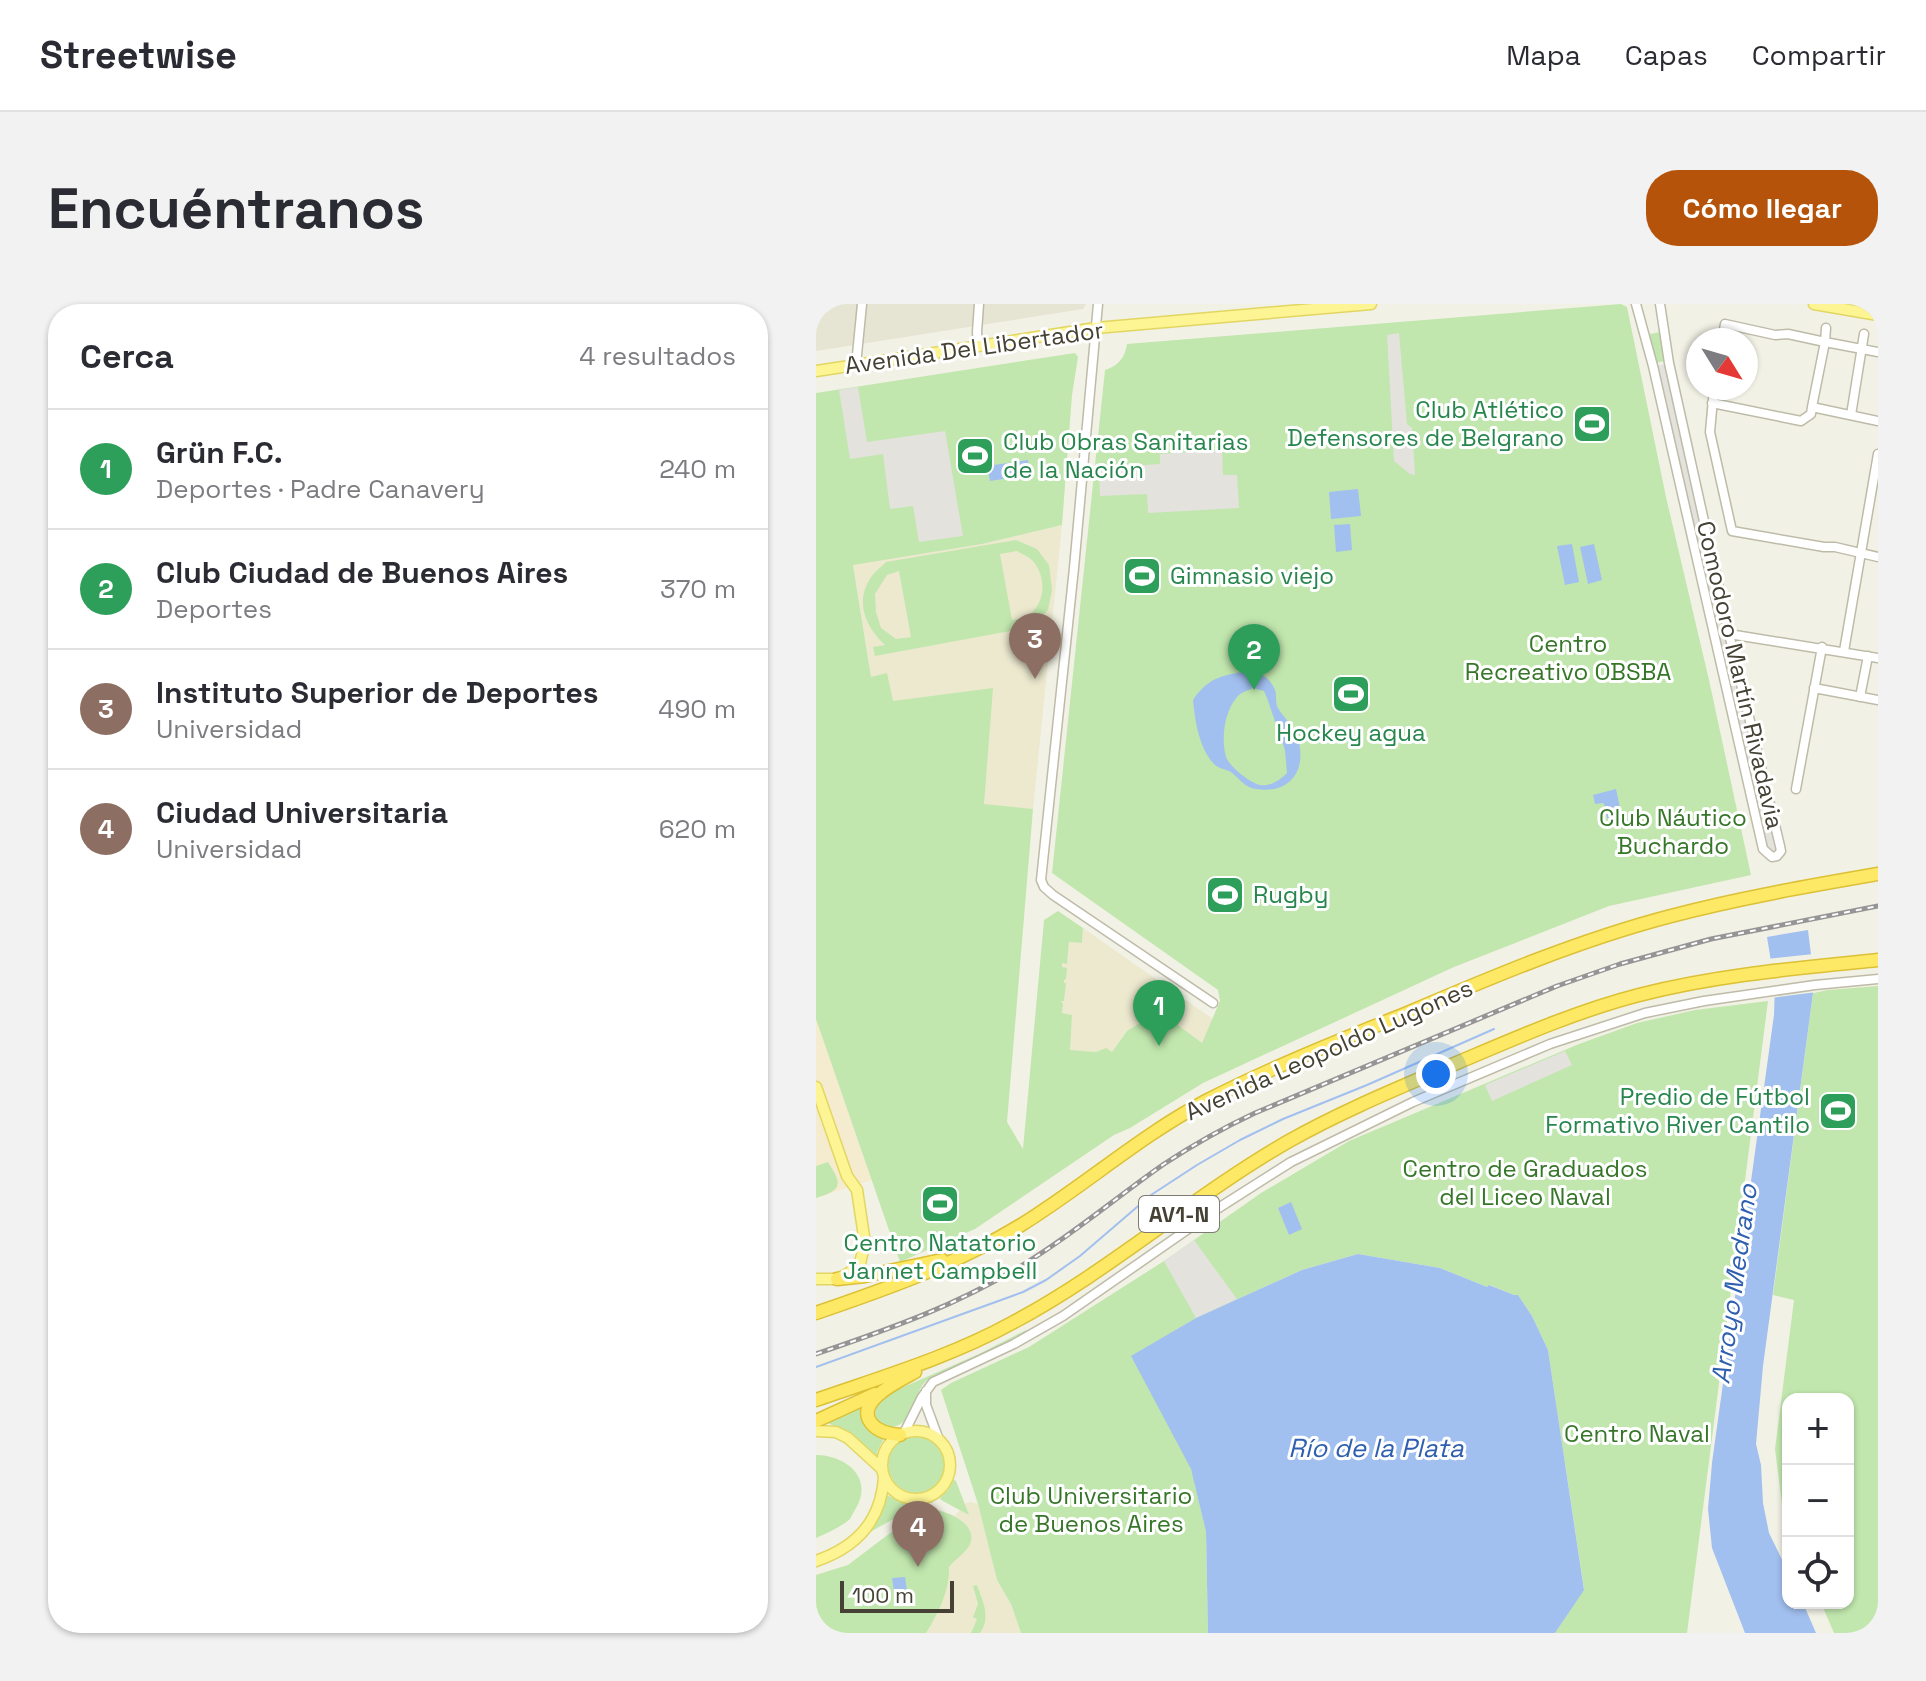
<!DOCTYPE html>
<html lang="es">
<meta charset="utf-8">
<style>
:root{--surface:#fff;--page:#f2f2f3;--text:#2b2b33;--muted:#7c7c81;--line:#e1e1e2;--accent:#b45309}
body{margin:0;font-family:"Space Grotesk",sans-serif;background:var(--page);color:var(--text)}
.controls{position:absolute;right:24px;bottom:24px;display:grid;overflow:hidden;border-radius:16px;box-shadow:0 2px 6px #0004}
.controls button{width:72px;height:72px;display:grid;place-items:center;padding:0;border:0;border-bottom:2px solid var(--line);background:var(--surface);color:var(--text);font:40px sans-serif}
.compass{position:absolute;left:870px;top:24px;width:72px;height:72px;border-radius:50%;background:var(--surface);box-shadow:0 2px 6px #0004;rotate:127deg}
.scale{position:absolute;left:24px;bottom:20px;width:114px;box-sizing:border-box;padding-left:8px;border:4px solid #454235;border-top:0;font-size:22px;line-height:28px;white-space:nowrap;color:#454235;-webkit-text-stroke:6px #fff;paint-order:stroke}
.you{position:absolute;left:620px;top:770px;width:28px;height:28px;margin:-20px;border:6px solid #fff;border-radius:50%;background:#1a73e8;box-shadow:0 0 0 12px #1a73e833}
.badge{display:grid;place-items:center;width:52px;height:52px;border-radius:50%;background:var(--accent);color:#fff;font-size:26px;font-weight:700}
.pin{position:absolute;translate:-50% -66px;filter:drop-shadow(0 2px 4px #0008)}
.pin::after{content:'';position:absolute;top:42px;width:28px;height:24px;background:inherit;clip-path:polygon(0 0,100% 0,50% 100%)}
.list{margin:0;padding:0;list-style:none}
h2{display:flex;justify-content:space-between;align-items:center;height:104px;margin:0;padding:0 32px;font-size:34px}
h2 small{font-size:26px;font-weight:400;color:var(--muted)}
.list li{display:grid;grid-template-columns:52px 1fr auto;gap:24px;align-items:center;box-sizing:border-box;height:120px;padding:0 32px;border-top:2px solid var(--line)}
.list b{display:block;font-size:30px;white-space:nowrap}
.list p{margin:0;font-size:26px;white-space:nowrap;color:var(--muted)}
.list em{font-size:26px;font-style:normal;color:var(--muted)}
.icon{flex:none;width:44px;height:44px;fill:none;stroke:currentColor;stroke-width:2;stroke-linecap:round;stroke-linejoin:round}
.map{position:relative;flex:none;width:1062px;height:1329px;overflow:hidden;border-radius:32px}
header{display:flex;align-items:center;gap:48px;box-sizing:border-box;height:112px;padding:0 40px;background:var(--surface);border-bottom:2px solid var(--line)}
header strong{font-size:38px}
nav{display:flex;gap:44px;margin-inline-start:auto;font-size:28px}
.intro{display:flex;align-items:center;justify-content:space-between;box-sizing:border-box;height:192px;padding:0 48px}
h1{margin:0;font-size:56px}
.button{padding:20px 36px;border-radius:32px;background:var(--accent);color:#fff;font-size:28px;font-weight:700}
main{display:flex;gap:48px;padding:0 48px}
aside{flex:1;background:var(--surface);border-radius:32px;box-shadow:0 2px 6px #0004}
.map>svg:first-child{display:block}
.residential{fill:#e6e4d3}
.commercial{fill:#f5ecd0}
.education{fill:#ece9cf}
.green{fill:#c1e7ae;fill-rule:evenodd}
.parking{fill:#e3e2dd}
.water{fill:#a1bfef;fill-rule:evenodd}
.pier{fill:#f2f1e5}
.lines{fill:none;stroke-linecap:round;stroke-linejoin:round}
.stream{stroke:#a1bfef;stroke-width:2}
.minor-casing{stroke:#bebba8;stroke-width:11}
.major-casing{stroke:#e2d663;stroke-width:13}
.highway-casing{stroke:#dcc035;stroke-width:15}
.minor{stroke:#fff;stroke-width:8}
.major{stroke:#fdf493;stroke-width:10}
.highway{stroke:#fde966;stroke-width:12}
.rail-casing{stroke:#959595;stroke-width:5}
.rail{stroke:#fff;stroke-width:2;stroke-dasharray:6;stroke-linecap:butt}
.labels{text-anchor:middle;stroke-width:6;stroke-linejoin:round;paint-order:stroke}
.shield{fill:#fff;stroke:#7d7b72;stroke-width:2}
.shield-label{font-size:22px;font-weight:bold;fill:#454235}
.street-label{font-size:24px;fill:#454235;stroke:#fff}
.leisure-label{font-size:24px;fill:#27864d;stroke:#fff;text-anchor:start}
.park-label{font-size:24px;fill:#367629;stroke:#fff}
.water-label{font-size:26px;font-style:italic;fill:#2f5faf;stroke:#fff}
</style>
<header>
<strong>Streetwise</strong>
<nav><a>Mapa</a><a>Capas</a><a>Compartir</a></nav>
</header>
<div class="intro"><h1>Encuéntranos</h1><a class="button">Cómo llegar</a></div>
<main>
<aside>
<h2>Cerca<small>4 resultados</small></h2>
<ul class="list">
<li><span class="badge" style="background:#2e9e5b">1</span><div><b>Grün F.C.</b><p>Deportes · Padre Canavery</p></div><em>240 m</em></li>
<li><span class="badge" style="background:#2e9e5b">2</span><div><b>Club Ciudad de Buenos Aires</b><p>Deportes</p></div><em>370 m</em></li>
<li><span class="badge" style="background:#8d6e63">3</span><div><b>Instituto Superior de Deportes</b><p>Universidad</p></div><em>490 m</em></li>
<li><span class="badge" style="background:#8d6e63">4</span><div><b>Ciudad Universitaria</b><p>Universidad</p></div><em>620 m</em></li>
</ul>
</aside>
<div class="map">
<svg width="1062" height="1329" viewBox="0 0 1062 1329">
<rect width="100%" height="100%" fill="#f2f1e5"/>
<path class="residential" d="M0,0H270L267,5L0,47Z"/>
<path class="commercial" d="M0,715L56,876L0,894Z"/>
<path class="education" d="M246,221L217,505L167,501L55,373L37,260L166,240Z
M267,624L397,715L386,739L311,727L296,748L290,745L280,748L253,746L256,711L246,709L245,697L250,664H246V659H251L253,638L266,639Z
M155,1198L162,1200L181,1276L195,1300L205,1329H0V1271L32,1261L73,1230L116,1205L139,1212L148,1200Z"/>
<path class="green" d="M805,0L811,3L850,193L893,376L935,571L793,602L638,663L387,779L314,824L298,831L159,925L84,958L0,715V89L259,49L262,53L256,91L246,221L166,240L37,261L55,373L71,369L77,397L177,384L168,500L217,505L191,818L207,845L228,616L242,607L267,624L266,639L253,638L251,660L246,659V663L251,664L250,675L248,676V679H250L248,697H245L247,700L246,709L256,711L254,746L280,748L290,744L296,748L311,727L343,707L386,739L404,697L402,686L236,569L289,66C302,62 309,54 311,40Z
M844,28L849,57L839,59L834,30Z
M200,236L221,245L233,261L236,286L232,306L216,323L59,352L57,343L69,341C49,323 38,296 56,272C59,267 66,263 70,258ZM201,247C206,250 213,253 217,257C230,272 230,298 214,310C209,314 202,315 196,316L184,250ZM83,267L95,333L80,335L65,324L60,308L59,290L71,271Z
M1062,682V1329H1018L1005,1299H1032V1095H972V1224L968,1216L959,1145L978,996L957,991L997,689L1012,686Z
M952,697L871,1329H739L768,1285L732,1046L716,1012L702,991H698L674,981L671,983L624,964L542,950L486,966L380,1014L316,1052L375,1164L390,1228L392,1329H205L195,1300L181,1276L162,1200L125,1086L135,1079L213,1043L348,957L445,889L533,837L763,740L821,719L879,706Z
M12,858C27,881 26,886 0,894V862Z
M210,1026V1028C188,1040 166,1050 144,1061C133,1066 119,1070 110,1077C98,1088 100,1110 86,1119C67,1132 48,1114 67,1092L163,1050Z
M48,1099L68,1134L62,1146L60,1154L34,1130L12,1119Z
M72 1160a29 29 0 1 1 58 0a29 29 0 1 1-58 0Z
M0,1151C29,1151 58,1173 40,1204C39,1206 35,1213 34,1215C25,1223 11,1229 0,1234Z
M138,1176L140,1177L153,1211L125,1196L124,1194L132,1186Z
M71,1191L85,1198L101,1202L54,1228L67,1205Z
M116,1205C130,1207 159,1218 155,1237C153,1247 139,1255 133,1263C134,1286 122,1310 110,1329H0V1271L32,1261L73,1230Z
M161,1281C167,1298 175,1313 164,1329H155L161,1315L157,1313L162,1300L157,1282Z"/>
<path class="parking" d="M583,29L591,120L596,124L599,171L594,170L578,157L571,31Z
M853,60L965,547L951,551L837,62Z
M42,83L51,138L129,127L147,232L103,238L97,202L74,205L67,150L34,155L23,86Z
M406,146L407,171H421L423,204L332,209L331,190L284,192L283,164L344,160V150Z
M749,747L756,761L676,797L669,781Z
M378,936L421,995L380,1014L348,957Z"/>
<path class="water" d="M212,156L214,171L174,177L171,162Z
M542,185L545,212L515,215L513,188Z
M534,220L536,246L520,248L518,221Z
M756,240L763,278L749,281L741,242Z
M778,240L786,276L772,280L764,243Z
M436,366C446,370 455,375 459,386C461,392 459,398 462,404C467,413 476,420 480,429C493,462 477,491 440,485C429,484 423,474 415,468C410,465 403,465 398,460C383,444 379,417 377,396C394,371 408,372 436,366ZM437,384L448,387L451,394L469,446L471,469C464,476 454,483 444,481C434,479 413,462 410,453C405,435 408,408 421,393C425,388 431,387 437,384Z
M800,485L806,513L793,515L791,514L788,500L787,499L779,500L777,491Z
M992,626L998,675L997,689L947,1062L940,1140L945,1161L947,1199L953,1229L972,1268V1299H987L1000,1329H929L896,1244L892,1205L896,1159L958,711L959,682L951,633Z
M475,898L486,925L473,931L462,904Z
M542,950L624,964L671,983L673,981L698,991H702L716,1012L732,1046L768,1286L739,1329H392L390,1228L375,1165L315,1052L380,1014L486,966Z
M89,1273L93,1301L80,1302L76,1274Z"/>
<path class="pier" d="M998,650L1001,688L955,694V682L951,655Z"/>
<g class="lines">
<path class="stream" d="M0,1063L207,988L230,976L264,952L335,891L381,861L424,836L467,815L551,781L678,725"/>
<g class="minor-casing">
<path id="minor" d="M282,0L258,264L225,576L228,583L237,591L397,699
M820,0L837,62L947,545L956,553L961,552L965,547L964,542L913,330L853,59L844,0
M1010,24L1009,38L1062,48
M906,36L909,20L959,31L972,30L1009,38L996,103L1062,117
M162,43L161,28L163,0
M40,61L46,0
M898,84L894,128L916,227L1008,243H1019L1062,253
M896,99L985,117L995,110L996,103
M1035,111L1048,30
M913,330L1062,354
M1028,347L1062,150
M998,384L1062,396
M1044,393L1052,352
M980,485L1006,343
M110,1087V1101L123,1136
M88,1129L106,1093L117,1078L198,1040L247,1012L401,905L475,858L597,798L734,740L829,709L888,697L999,681L1062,675"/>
</g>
<g class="major-casing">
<path id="major" d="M998,0L1062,11
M0,67L280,24L555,0
M0,783L31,872L41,886L49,939L44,959L33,969L21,975H0
M66 1161a34 34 0 1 1 68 0a34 34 0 1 1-68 0Z
M0,1127L20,1128L32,1134L66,1165
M0,1257C41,1243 65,1217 68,1173"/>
</g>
<g class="highway-casing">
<path id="highway" d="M21,975L49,972L126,956
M0,1009C70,985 141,960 205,921C268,882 324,832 390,797C454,764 522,737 589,710C676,673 763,636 855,612C923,594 993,582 1062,570
M0,1096C66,1073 134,1053 196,1019C294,967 377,892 473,837C528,806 585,783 643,758C702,733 761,707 823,691C901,671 983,664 1062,656
M0,1117L59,1090
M84,1131C73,1130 62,1128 55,1119C38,1097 85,1076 99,1068"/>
</g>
<use href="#minor" class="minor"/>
<use href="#major" class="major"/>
<use href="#highway" class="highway"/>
<g class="rail-casing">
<path id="rail" d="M0,1050C76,1024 145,1000 213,957C260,928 302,892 348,860C377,841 407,824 439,809L741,682L804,660L895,635L1062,602"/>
</g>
<use href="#rail" class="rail"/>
</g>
<defs>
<g id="stadium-square" transform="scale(2)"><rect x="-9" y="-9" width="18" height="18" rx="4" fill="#2e9e5b" stroke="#fff"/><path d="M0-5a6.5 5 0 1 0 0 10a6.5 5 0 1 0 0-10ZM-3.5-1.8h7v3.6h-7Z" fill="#fff"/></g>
</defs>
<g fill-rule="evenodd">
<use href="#stadium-square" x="776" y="120"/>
<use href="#stadium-square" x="159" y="152"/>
<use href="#stadium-square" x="326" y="272"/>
<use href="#stadium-square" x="535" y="390"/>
<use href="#stadium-square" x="409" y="591"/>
<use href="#stadium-square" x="1022" y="807"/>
<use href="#stadium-square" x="124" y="900"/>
</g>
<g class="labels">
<rect class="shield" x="323" y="892" width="80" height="36" rx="6"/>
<g class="shield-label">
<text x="363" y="918">AV1-N</text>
</g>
<g class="street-label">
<text transform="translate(158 44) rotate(-8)" y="8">Avenida Del Libertador</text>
<text transform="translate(924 371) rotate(77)" y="8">Comodoro Martín Rivadavia</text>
<text transform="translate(513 746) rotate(-24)" y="8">Avenida Leopoldo Lugones</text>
</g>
<g class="leisure-label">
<text x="748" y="114" text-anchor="end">Club Atlético<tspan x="748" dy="28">Defensores de Belgrano</tspan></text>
<text x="187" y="146">Club Obras Sanitarias<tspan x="187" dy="28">de la Nación</tspan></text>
<text x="354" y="280">Gimnasio viejo</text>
<text x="535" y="437" text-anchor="middle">Hockey agua</text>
<text x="437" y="599">Rugby</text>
<text x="994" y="801" text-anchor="end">Predio de Fútbol<tspan x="994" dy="28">Formativo River Cantilo</tspan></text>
<text x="124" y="947" text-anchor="middle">Centro Natatorio<tspan x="124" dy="28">Jannet Campbell</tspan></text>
</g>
<g class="park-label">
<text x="752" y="348">Centro<tspan x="752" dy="28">Recreativo OBSBA</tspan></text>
<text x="857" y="522">Club Náutico<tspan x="857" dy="28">Buchardo</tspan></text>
<text x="709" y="873">Centro de Graduados<tspan x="709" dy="28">del Liceo Naval</tspan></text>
<text x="821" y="1138">Centro Naval</text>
<text x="275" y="1200">Club Universitario<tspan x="275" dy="28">de Buenos Aires</tspan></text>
</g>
<g class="water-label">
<text transform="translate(918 980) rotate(-82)" y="9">Arroyo Medrano</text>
<text x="560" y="1153">Río de la Plata</text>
</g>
</g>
</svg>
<div class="controls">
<button>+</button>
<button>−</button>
<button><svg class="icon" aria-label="locate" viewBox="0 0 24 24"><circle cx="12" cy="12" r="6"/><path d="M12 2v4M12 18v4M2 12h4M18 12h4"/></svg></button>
</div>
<svg class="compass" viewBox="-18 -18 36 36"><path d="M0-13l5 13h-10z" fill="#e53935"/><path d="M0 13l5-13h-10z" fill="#7c7c81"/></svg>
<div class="scale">100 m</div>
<div class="you"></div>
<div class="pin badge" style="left:343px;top:742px;background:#2e9e5b">1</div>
<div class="pin badge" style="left:438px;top:386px;background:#2e9e5b">2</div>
<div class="pin badge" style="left:219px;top:375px;background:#8d6e63">3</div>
<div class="pin badge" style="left:102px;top:1263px;background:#8d6e63">4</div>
</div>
</main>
